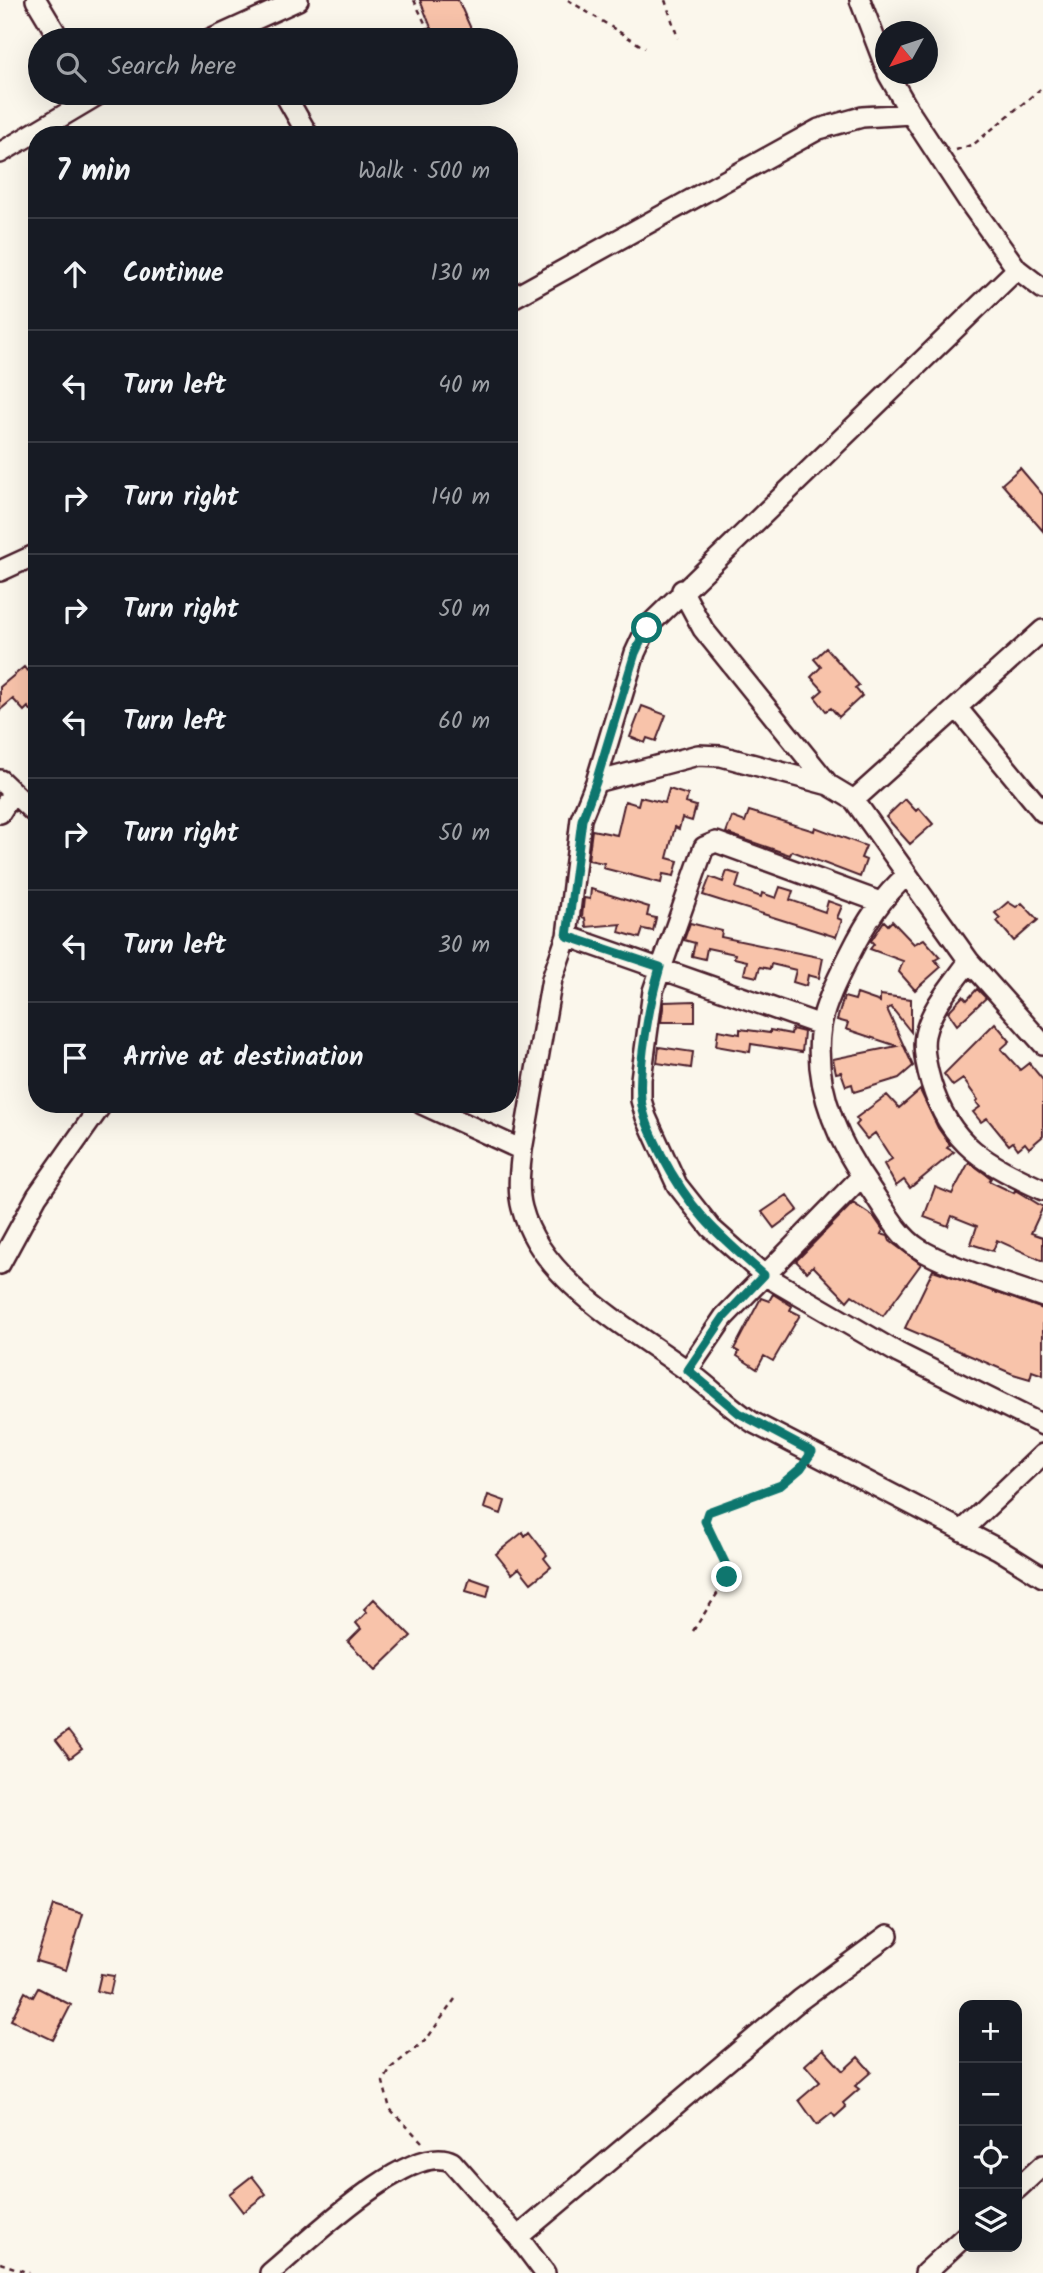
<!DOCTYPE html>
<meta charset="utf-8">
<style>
:root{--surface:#171b24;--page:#242831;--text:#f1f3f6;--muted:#9ea1a6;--line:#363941}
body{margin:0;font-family:Kalam,sans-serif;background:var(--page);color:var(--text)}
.controls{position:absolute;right:21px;bottom:21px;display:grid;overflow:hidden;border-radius:14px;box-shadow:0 7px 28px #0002}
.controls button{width:63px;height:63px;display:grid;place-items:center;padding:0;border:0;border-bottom:2px solid var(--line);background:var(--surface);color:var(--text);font:35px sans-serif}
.compass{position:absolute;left:875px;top:21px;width:63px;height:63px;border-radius:50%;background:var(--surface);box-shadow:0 7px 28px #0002;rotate:230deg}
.stop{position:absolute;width:21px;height:21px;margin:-16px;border:5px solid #0f766e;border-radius:50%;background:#fff}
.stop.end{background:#0f766e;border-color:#fff;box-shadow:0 2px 7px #0008}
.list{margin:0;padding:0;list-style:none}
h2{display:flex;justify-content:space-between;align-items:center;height:91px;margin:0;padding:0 28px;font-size:30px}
h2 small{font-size:23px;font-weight:400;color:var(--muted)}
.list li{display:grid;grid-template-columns:46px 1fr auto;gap:21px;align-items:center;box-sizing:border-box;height:112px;padding:0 28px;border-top:2px solid var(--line)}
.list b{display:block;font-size:26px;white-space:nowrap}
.list em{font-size:23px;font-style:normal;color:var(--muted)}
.icon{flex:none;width:38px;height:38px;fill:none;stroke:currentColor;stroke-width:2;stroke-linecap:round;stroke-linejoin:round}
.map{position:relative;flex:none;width:1043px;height:2273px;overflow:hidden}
.search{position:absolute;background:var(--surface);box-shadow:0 7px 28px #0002;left:28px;top:28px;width:490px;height:77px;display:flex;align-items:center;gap:18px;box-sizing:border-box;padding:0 24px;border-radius:38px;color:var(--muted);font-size:26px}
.panel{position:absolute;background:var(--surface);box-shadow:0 7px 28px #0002;left:28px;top:126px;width:490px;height:987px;border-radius:28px}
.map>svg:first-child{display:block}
.building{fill:#f8c3aa;stroke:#4a1f2b;stroke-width:2}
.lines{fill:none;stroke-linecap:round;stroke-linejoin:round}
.minor-casing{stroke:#4a1f2b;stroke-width:24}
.path{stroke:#4a1f2b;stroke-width:2.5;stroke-dasharray:5 5;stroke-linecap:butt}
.minor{stroke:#fbf7ec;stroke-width:19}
.route{stroke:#0f766e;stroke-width:9}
</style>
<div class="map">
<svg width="1043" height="2273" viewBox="0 0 1043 2273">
<rect width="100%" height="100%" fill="#fbf7ec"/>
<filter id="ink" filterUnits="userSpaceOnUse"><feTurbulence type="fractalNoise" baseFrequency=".0143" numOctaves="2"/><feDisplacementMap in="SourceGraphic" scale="14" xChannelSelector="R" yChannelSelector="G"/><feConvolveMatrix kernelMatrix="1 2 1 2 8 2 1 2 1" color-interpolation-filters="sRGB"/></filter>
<g filter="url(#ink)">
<path class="building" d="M420,0H458L472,31L450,40H436Z
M1020,468L1043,495V531L1002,484Z
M826,648L859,685L855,688L862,696L839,717L831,708L826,711L815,697L823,690L811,677L821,667L814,659Z
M37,664V717L28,707L24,711L13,699L0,710V687L24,667L27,671Z
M642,706L666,715L656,741L647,738L645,743L630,737Z
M669,789L688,795L686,803L696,806L692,821L682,818L679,829L675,827L667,858L678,861L674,876L663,874L661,883L603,868L604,863L588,860L592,830L617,835L625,801L638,805L640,797L665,803Z
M905,799L916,811L919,808L933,824L910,844L886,817Z
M749,811L814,831L815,827L866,846L861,858L866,860L860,877L792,851L790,855L726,833L732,817L745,822Z
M727,871L740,875L736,888L761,897L762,893L776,898L780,887L793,891L790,900L825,912L828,901L842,906L837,918L842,920L836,937L703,895L710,877L723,882Z
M591,889L649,907L647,916L656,918L653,931L643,929L640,938L619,932L621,924L586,927L585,918L582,917L584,898L590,899Z
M1008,902L1016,907L1022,903L1038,920L1014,941L997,921L1000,918L995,913Z
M884,921L888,925L892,921L914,944L924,939L940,957L935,960L941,967L915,990L899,972L903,961L870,949L874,944L871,941Z
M690,923L722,931L721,937L823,958L819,978L808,975L806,986L793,982L796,970L771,964L770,969L760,967L757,977L744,974L747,961L734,958L735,954L707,948L705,959L692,956L695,943L684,940Z
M977,989L986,998L957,1025L948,1012L963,996L967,1000Z
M857,994L880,1002V995L911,999V1032L891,1007L887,1009L913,1066L899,1078L854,1092L852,1084L846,1086L841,1072L836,1073L833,1059L897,1046L846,1029L848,1023L837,1020L844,997L855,1000Z
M695,1001V1022H661L664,1002Z
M995,1023L1010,1041L1001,1049L1020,1070L1029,1063L1043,1080V1136L1029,1148L1025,1143L1018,1149L1013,1142L1009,1145L987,1118L981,1122L973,1112L980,1107L976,1102L978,1100L963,1079L953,1086L944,1074Z
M740,1029L770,1033V1030L791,1034L792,1029L804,1032L802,1052L751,1044L750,1052L716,1046L718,1030L740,1034Z
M659,1047L693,1052L691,1068L657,1063Z
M920,1090L938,1128L950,1145L947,1148L954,1152L910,1188L904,1180L896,1186L884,1164L892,1159L875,1133L867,1139L856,1125L859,1122L856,1118L887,1095L899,1108Z
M969,1162L991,1178L989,1181L1014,1193L1015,1190L1043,1207L1031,1233L1043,1237V1261L997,1240L993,1251L971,1244L977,1226L952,1216L948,1226L924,1217L935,1187L952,1194Z
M787,1195L798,1210L774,1228L762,1212Z
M853,1203L874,1217L883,1230L881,1234L888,1236L890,1241L921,1264L883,1316L852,1295L847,1301L813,1266L807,1272L796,1261Z
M933,1270L1043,1309V1375L1032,1371L1030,1379L1013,1374L905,1328Z
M773,1294L792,1306L790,1310L800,1315L773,1361L764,1356L757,1369L737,1356L739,1352L734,1349L761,1298L769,1301Z
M488,1495L505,1501L501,1514L484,1508Z
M523,1532L525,1536L529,1532L547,1555L544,1558L551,1567L531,1583L519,1568L512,1574L496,1554Z
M470,1578L490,1585L487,1597L466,1591Z
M374,1599L411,1636L376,1670L348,1642L361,1629L356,1623L367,1612L364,1609Z
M68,1731L82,1749L70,1758L56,1740Z
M54,1905L83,1914L66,1970L36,1961Z
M101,1974L114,1976L110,1994L97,1991Z
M38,1988L71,2005L53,2040L11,2020L25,1992L33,1997Z
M823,2049L843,2071L858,2057L871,2072L855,2086L859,2089L843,2103L846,2107L835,2117L832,2113L817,2125L799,2100L820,2082L805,2065Z
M252,2176L266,2194L243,2212L229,2194Z"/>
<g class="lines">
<g class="minor-casing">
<path id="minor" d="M36,0L60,40
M860,0L886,68
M210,40L298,0
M888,74L911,114L969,202L1017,269L1043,289
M284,93L308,135
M0,153L101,93
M509,300L819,129L862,117L911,114
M0,571L37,554
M682,590L703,629L829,785L854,800L969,961L1043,1044
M958,709L1043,812
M0,780L37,815
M596,782L698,755L721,756L829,785
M854,800L1043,630
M0,813L12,794
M907,875C882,897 866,922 851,952C840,974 825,1002 821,1026C812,1085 838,1143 872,1191C885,1210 898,1235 918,1248C947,1267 1009,1284 1043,1297
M880,902L716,842L704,847L653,991L641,1079V1100L646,1117L677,1185L711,1228L764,1275L898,1353L1043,1425
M567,936L821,1025
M969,961C953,984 931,1007 925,1035C922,1050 927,1069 931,1083C950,1146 987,1164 1043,1190
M422,1104L522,1150C520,1169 517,1189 522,1208C540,1278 624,1325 678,1364C705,1382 727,1406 754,1423L998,1549L1043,1577
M522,1150L552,979L567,936L581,819L596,782L635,653L647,627L1017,269
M0,1264L37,1196L102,1104
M688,1370L724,1317L862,1176
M962,1531L1043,1454
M1017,2189L1043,2165
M270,2273C302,2247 411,2139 452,2162L518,2237
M545,2273L518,2237L800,2000L888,1935
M925,2273L964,2237"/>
</g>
<path class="path" d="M414,0L433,40
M568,0L645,48
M665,0L678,38
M956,150L974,144L1043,87
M693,1631L728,1577L726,1565L705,1521L708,1512L781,1485L802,1466
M422,2142L390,2109L383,2082L392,2067L426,2040L455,1999
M0,2263L29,2273"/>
<use href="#minor" class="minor"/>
</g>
</g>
<g class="lines" filter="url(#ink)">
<path class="route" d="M647,628L635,653L596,782L582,820L567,936L660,967C650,1001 638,1064 641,1099C643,1118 653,1137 661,1154C691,1212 716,1233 764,1275L724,1317L688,1370L739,1413L812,1452L801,1468L781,1485L708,1512L705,1521L726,1565L727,1577"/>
</g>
</svg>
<div class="controls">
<button>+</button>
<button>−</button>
<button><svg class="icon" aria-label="locate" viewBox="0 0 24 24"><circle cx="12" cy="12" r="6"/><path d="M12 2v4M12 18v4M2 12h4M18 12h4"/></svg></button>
<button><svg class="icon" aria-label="layers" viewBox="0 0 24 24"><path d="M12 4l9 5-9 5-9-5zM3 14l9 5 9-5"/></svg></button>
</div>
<svg class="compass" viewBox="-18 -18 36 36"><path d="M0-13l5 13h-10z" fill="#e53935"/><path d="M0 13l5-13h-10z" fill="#9ea1a6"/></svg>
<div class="stop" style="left:647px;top:628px"></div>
<div class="stop end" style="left:727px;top:1577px"></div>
<div class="search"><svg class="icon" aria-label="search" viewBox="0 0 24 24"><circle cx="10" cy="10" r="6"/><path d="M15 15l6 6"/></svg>Search here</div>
<section class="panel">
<h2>7 min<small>Walk · 500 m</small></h2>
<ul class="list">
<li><svg class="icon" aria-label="ahead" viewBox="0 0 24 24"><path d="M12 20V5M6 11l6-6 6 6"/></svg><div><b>Continue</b></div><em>130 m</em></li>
<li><svg class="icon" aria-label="left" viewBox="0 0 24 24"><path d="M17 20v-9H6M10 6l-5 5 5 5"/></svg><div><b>Turn left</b></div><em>40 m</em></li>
<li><svg class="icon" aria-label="right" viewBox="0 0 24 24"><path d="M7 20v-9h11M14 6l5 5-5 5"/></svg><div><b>Turn right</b></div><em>140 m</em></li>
<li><svg class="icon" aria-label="right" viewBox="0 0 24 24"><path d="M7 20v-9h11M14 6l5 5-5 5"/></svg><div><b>Turn right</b></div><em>50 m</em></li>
<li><svg class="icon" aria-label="left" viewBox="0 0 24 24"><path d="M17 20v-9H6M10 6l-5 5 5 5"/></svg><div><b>Turn left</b></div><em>60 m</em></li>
<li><svg class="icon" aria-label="right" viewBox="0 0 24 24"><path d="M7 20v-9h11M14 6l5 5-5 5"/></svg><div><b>Turn right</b></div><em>50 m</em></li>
<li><svg class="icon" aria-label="left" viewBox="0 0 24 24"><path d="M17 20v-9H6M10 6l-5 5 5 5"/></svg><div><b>Turn left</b></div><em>30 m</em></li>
<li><svg class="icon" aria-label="arrive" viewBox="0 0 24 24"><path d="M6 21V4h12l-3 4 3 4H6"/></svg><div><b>Arrive at destination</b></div></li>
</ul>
</section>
</div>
